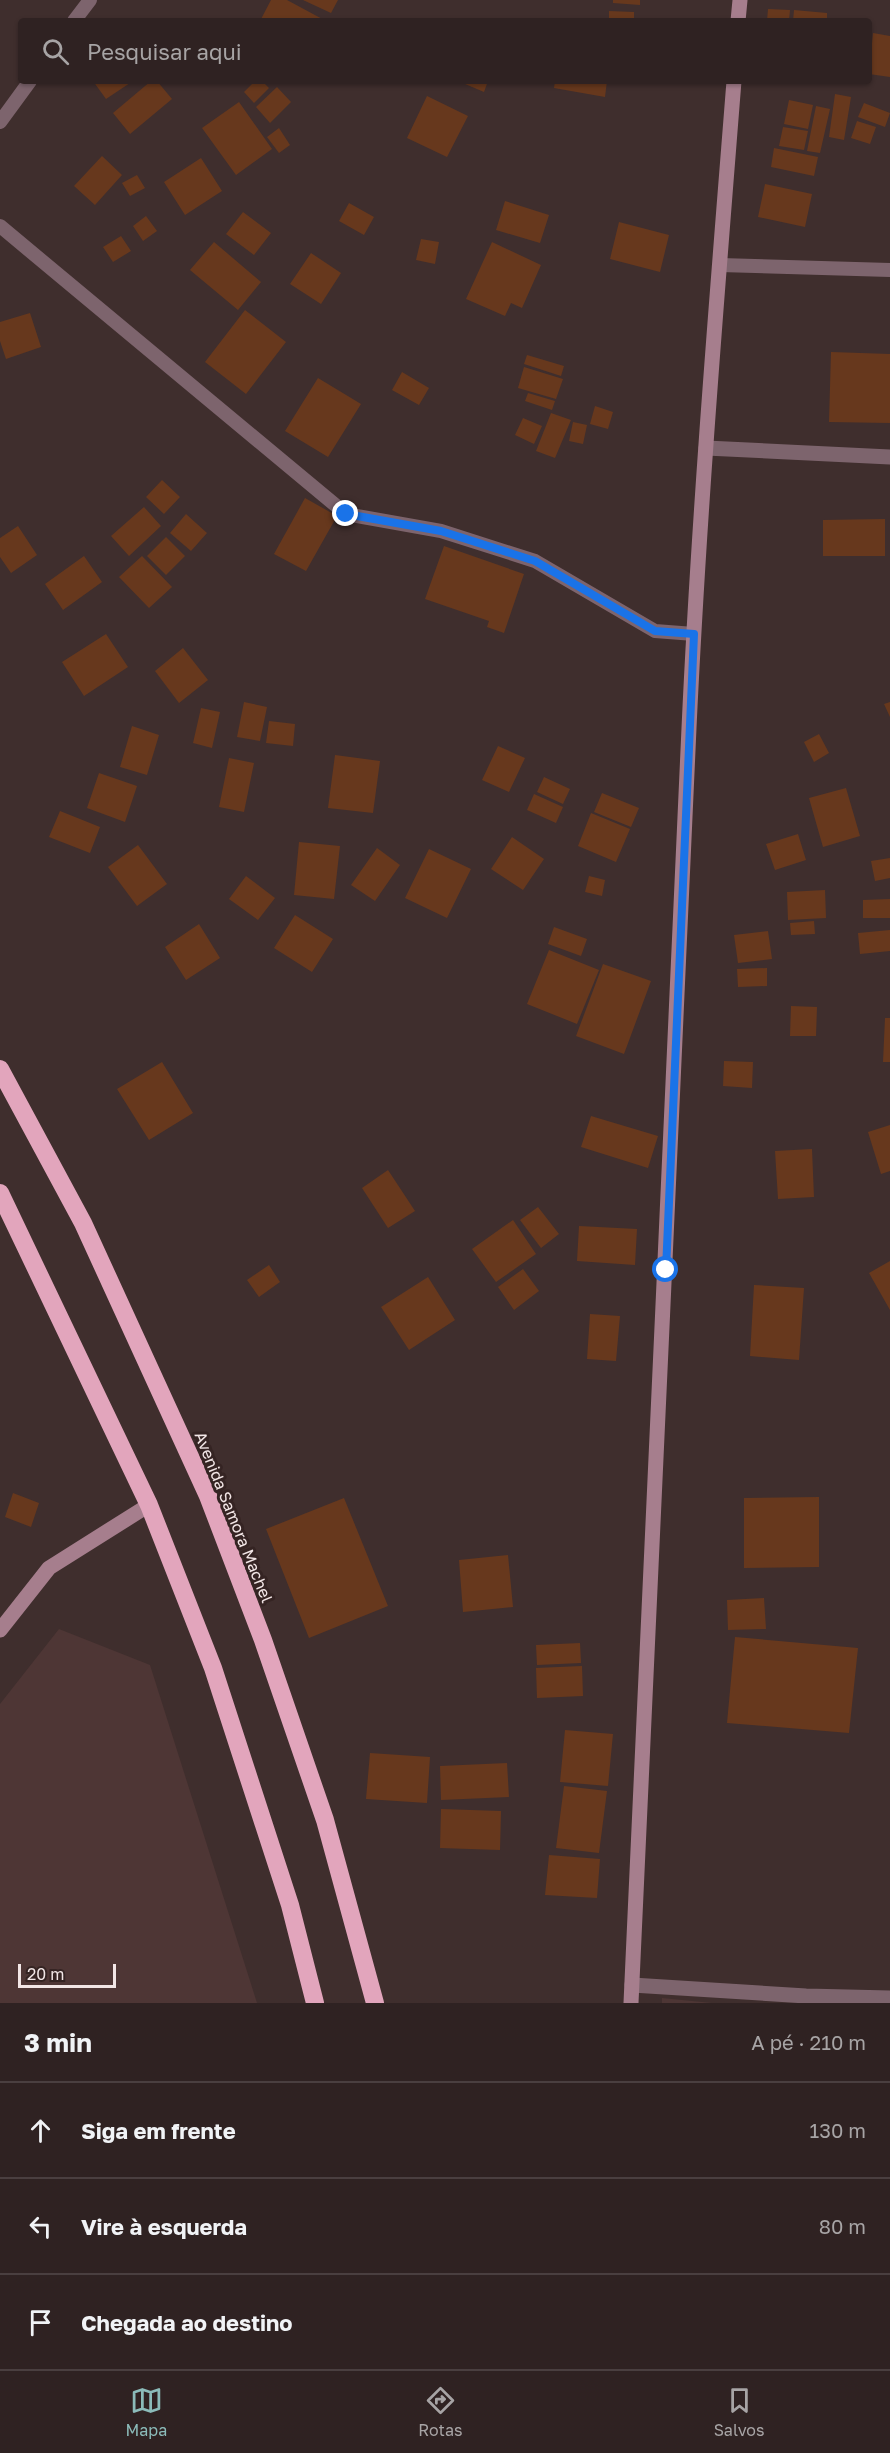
<!DOCTYPE html>
<html lang="pt">
<meta charset="utf-8">
<style>
:root{--surface:#2f2222;--page:#3b2f2f;--text:#f1f3f6;--muted:#a7a4a5;--line:#4a3f40;--accent:#8bbbb9}
body{margin:0;font-family:"Golos Text",sans-serif;background:var(--page);color:var(--text)}
.scale{position:absolute;left:18px;bottom:15px;width:98px;box-sizing:border-box;padding-left:6px;border:3px solid #f2e6e6;border-top:0;font-size:16px;line-height:21px;white-space:nowrap;color:#f2e6e6;-webkit-text-stroke:4px #352423;paint-order:stroke}
.stop{position:absolute;width:18px;height:18px;margin:-14px;border:4px solid #1a73e8;border-radius:50%;background:#fff}
.stop.end{background:#1a73e8;border-color:#fff;box-shadow:0 2px 6px #0008}
.list{margin:0;padding:0;list-style:none}
h2{display:flex;justify-content:space-between;align-items:center;height:78px;margin:0;padding:0 24px;font-size:26px}
h2 small{font-size:20px;font-weight:400;color:var(--muted)}
.list li{display:grid;grid-template-columns:39px 1fr auto;gap:18px;align-items:center;box-sizing:border-box;height:96px;padding:0 24px;border-top:2px solid var(--line)}
.list b{display:block;font-size:22px;white-space:nowrap}
.list em{font-size:20px;font-style:normal;color:var(--muted)}
.icon{flex:none;width:33px;height:33px;fill:none;stroke:currentColor;stroke-width:2;stroke-linecap:round;stroke-linejoin:round}
.map{position:relative;flex:none;width:890px;height:2003px;overflow:hidden}
.search{position:absolute;background:var(--surface);box-shadow:0 2px 4px #0004;left:18px;right:18px;top:18px;height:66px;display:flex;align-items:center;gap:15px;box-sizing:border-box;padding:0 21px;border-radius:6px;color:var(--muted);font-size:22px}
.sheet{height:366px;background:var(--surface)}
nav{display:flex;justify-content:space-around;align-items:center;box-sizing:border-box;height:84px;border-top:2px solid var(--line);background:var(--surface);font-size:16px;color:var(--muted)}
nav a{display:grid;justify-items:center;gap:3px}
nav .on{color:var(--accent)}
.map>svg:first-child{display:block}
.built{fill:#4e3635}
.building{fill:#67381d}
.lines{fill:none;stroke-linecap:round;stroke-linejoin:round}
.lane{stroke:#7d646d;stroke-width:14}
.street{stroke:#7d646d;stroke-width:15}
.secondary{stroke:#a67e8d;stroke-width:15}
.highway{stroke:#e2a5bc;stroke-width:18}
.route{stroke:#1a73e8;stroke-width:8}
.labels{text-anchor:middle;stroke-width:6;stroke-linejoin:round;paint-order:stroke}
.street-label{font-size:16px;fill:#f2e6e6;stroke:#352423}
</style>
<div class="map">
<svg width="890" height="2003" viewBox="0 0 890 2003">
<rect width="100%" height="100%" fill="#3f2e2d"/>
<path class="built" d="M59,1629L150,1665L257,2003H0V1704Z
M662,1998L712,2003H662Z"/>
<path class="building" d="M271,0H287L326,21H260Z
M303,0H338L331,13Z
M613,0H640V5L613,3Z
M768,9L790,10L789,21H767Z
M794,10L827,13V21H793Z
M609,11L634,12V21H609Z
M873,33L890,36V77L869,74Z
M93,81H133L106,99Z
M151,81H157L172,99L130,134L113,113Z
M255,81H262L269,88L254,103L244,92Z
M458,81H488L484,92Z
M555,81H607L605,97L554,88Z
M277,87L291,102L270,123L256,107Z
M835,94L851,97L844,140L829,137Z
M427,96L468,116L447,157L407,138Z
M789,100L813,105L808,129L784,124Z
M239,102L272,149L236,175L202,128Z
M864,103L890,113L885,127L858,117Z
M816,106L830,109L820,153L807,151Z
M857,121L876,127L870,144L851,138Z
M783,127L808,131L804,150L779,146Z
M279,128L290,145L279,153L267,137Z
M774,148L818,157L814,176L771,167Z
M102,156L122,175L95,205L74,186Z
M201,158L222,191L185,215L164,182Z
M137,175L145,188L130,196L122,183Z
M765,184L812,194L805,227L758,217Z
M505,201L549,215L540,243L496,230Z
M349,203L374,217L364,235L339,221Z
M243,212L271,233L254,255L226,234Z
M146,216L157,231L143,241L133,226Z
M619,222L669,235L660,272L610,259Z
M121,236L131,251L113,262L103,247Z
M421,239L439,242L435,264L416,260Z
M214,242L261,282L238,310L190,270Z
M492,242L541,265L522,308L511,303L505,316L466,299Z
M311,253L341,273L321,304L290,284Z
M245,310L286,342L246,394L205,362Z
M30,313L41,347L6,359L0,341V322Z
M831,352L890,354V423L829,422Z
M527,355L564,366L561,376L524,364Z
M524,367L563,379L556,399L518,388Z
M402,372L429,388L419,405L392,390Z
M318,378L361,404L328,457L285,431Z
M528,393L555,401L552,410L525,401Z
M595,406L613,412L608,429L590,424Z
M551,413L571,420L555,458L536,451Z
M523,418L542,426L534,444L515,435Z
M573,422L587,425L583,444L569,441Z
M162,480L180,497L164,514L146,497Z
M305,498L337,516L306,571L274,554Z
M144,507L161,526L129,556L111,536Z
M186,514L207,533L191,551L170,533Z
M885,519V556H823V520Z
M18,526L37,555L11,573L0,557V538Z
M166,537L185,556L166,575L147,556Z
M444,546L524,574L504,633L487,627L489,621L425,599Z
M84,556L102,582L63,610L45,584Z
M142,556L172,587L149,608L119,577Z
M106,634L128,667L84,696L62,662Z
M183,648L208,680L179,703L155,671Z
M244,702L267,707L260,741L237,737Z
M890,702V717L884,704Z
M201,708L220,712L212,748L193,743Z
M269,721L295,724L293,746L266,743Z
M132,726L159,735L147,775L120,767Z
M819,734L829,753L814,762L804,742Z
M498,746L525,758L509,792L482,780Z
M335,755L380,761L373,813L328,808Z
M229,758L254,763L244,812L219,807Z
M99,773L137,786L125,822L87,808Z
M544,777L570,789L563,804L537,792Z
M846,788L860,836L823,847L809,798Z
M602,793L639,808L631,827L594,812Z
M534,794L563,807L556,823L527,810Z
M60,811L100,827L90,853L49,837Z
M591,813L630,829L616,862L578,846Z
M798,834L806,860L775,870L766,844Z
M512,837L544,859L523,890L491,869Z
M299,842L340,846L334,899L294,895Z
M138,845L167,884L137,906L108,867Z
M377,848L400,865L375,901L351,885Z
M429,849L471,869L447,918L405,898Z
M890,858V878L875,881L871,861Z
M246,876L275,898L258,920L229,899Z
M589,876L605,880L602,896L585,892Z
M825,890L826,918L788,920L787,892Z
M890,899V918H863V900Z
M295,915L333,939L312,972L274,948Z
M814,921L815,934L791,935L790,923Z
M199,924L220,958L186,980L165,947Z
M554,927L587,939L581,956L548,944Z
M890,930V951L860,954L858,933Z
M768,931L772,959L738,963L734,935Z
M549,950L599,970L577,1024L527,1004Z
M603,964L651,981L624,1054L576,1036Z
M767,968V986L738,987L737,969Z
M791,1006L817,1007L816,1036H790Z
M885,1018H890V1062H883Z
M724,1061L753,1062L752,1088L723,1086Z
M162,1062L193,1113L149,1140L117,1089Z
M591,1116L658,1136L648,1168L581,1147Z
M890,1125V1171L881,1174L868,1132Z
M812,1149L814,1197L778,1199L775,1151Z
M388,1170L415,1211L388,1228L362,1188Z
M538,1207L559,1234L541,1248L520,1220Z
M513,1220L536,1254L496,1282L472,1249Z
M579,1226L637,1229L635,1265L577,1261Z
M890,1261V1310L869,1273Z
M269,1265L280,1282L259,1297L247,1280Z
M523,1269L539,1291L514,1310L498,1287Z
M428,1277L455,1320L409,1350L381,1307Z
M754,1285L804,1288L799,1360L750,1356Z
M590,1314L620,1316L616,1361L587,1359Z
M13,1493L39,1503L31,1527L5,1517Z
M819,1497V1567L744,1568V1498Z
M344,1498L388,1606L309,1638L266,1529Z
M508,1555L513,1607L463,1612L459,1560Z
M764,1598L766,1629L728,1630L727,1600Z
M735,1637L858,1648L849,1733L727,1723Z
M580,1643L581,1663L537,1665L536,1645Z
M582,1666L583,1696L537,1698L536,1668Z
M565,1730L613,1734L608,1786L560,1782Z
M370,1753L430,1757L427,1803L366,1799Z
M507,1763L509,1797L441,1800L440,1766Z
M564,1786L607,1791L599,1853L556,1848Z
M441,1809L501,1811L500,1850L440,1848Z
M549,1855L600,1859L597,1898L545,1895Z"/>
<g class="lines">
<path class="lane" d="M74,21L90,0
M0,122L30,81
M0,226L346,514L441,531L535,561L655,631L694,634
M720,265L890,270"/>
<path class="street" d="M706,448L890,457
M632,1985L806,1996L890,1998"/>
<path class="secondary" d="M738,21L740,0
M0,1630L49,1568L149,1505
M631,2003C653,1578 668,1153 689,728C699,512 717,296 734,81"/>
<path class="highway" d="M0,1069L83,1223L208,1496L263,1640L325,1820L375,2003
M0,1193L149,1505L213,1668L290,1905L315,2003"/>
</g>
<g class="lines">
<path class="route" d="M346,514L441,531L535,561L655,631L694,634L666,1270"/>
</g>
<g class="labels">
<g class="street-label">
<text transform="translate(234 1517) rotate(68)" y="6">Avenida Samora Machel</text>
</g>
</g>
</svg>
<div class="scale">20 m</div>
<div class="stop" style="left:666px;top:1270px"></div>
<div class="stop end" style="left:346px;top:514px"></div>
<div class="search"><svg class="icon" aria-label="search" viewBox="0 0 24 24"><circle cx="10" cy="10" r="6"/><path d="M15 15l6 6"/></svg>Pesquisar aqui</div>
</div>
<section class="sheet">
<h2>3 min<small>A pé · 210 m</small></h2>
<ul class="list">
<li><svg class="icon" aria-label="ahead" viewBox="0 0 24 24"><path d="M12 20V5M6 11l6-6 6 6"/></svg><div><b>Siga em frente</b></div><em>130 m</em></li>
<li><svg class="icon" aria-label="left" viewBox="0 0 24 24"><path d="M17 20v-9H6M10 6l-5 5 5 5"/></svg><div><b>Vire à esquerda</b></div><em>80 m</em></li>
<li><svg class="icon" aria-label="arrive" viewBox="0 0 24 24"><path d="M6 21V4h12l-3 4 3 4H6"/></svg><div><b>Chegada ao destino</b></div></li>
</ul>
</section>
<nav>
<a class="on"><svg class="icon" aria-label="map" viewBox="0 0 24 24"><path d="M3 6l6-2 6 2 6-2v14l-6 2-6-2-6 2zM9 4v14M15 6v14"/></svg>Mapa</a>
<a><svg class="icon" aria-label="directions" viewBox="0 0 24 24"><path d="M12 3l9 9-9 9-9-9zM9 14v-3h6M13 9l2 2-2 2"/></svg>Rotas</a>
<a><svg class="icon" aria-label="saved" viewBox="0 0 24 24"><path d="M7 4h10v16l-5-4-5 4z"/></svg>Salvos</a>
</nav>
